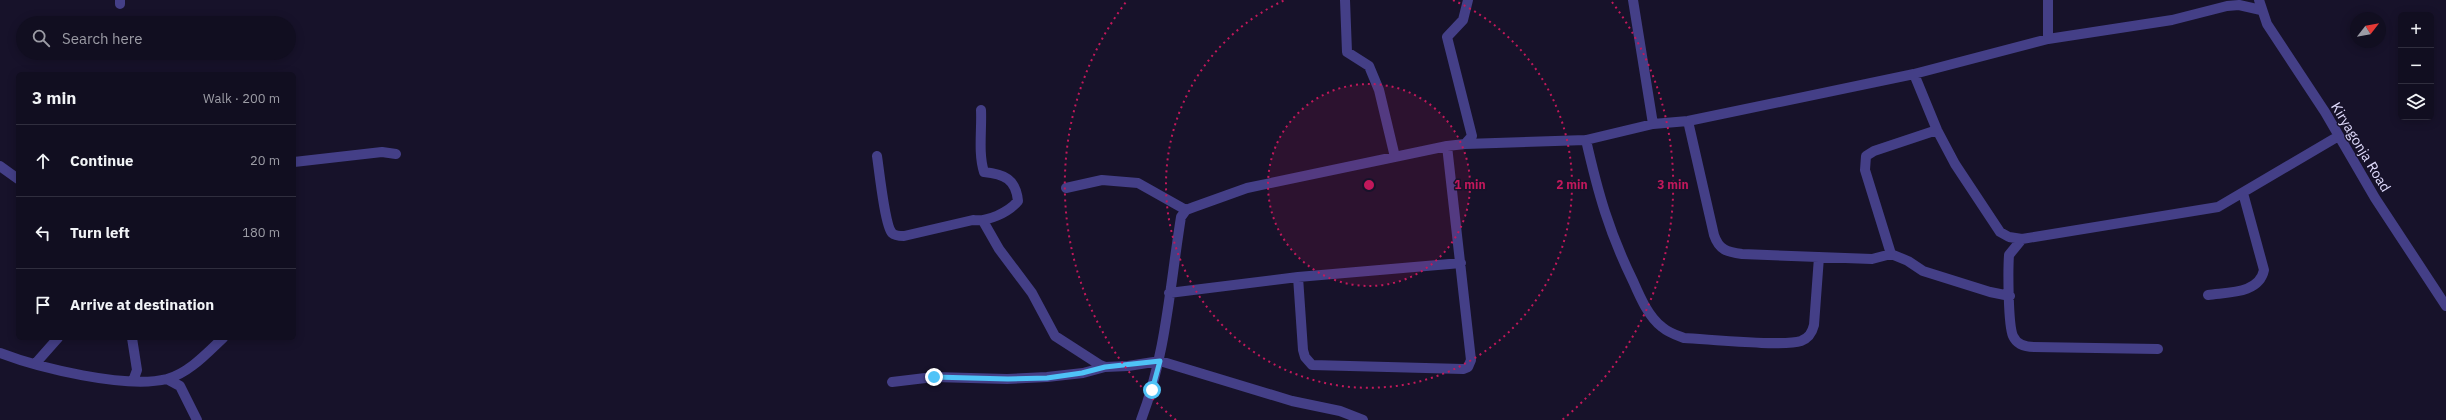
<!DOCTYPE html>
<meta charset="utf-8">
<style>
:root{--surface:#110e20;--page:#1e1c2d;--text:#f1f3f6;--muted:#9c9ca5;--line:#302e3e}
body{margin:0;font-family:"IBM Plex Sans",sans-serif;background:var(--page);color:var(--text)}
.controls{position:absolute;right:12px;top:12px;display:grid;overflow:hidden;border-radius:6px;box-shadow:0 2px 10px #0003}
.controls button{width:36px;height:36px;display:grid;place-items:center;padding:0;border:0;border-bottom:1px solid var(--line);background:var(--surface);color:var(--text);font:20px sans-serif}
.compass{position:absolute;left:2350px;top:12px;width:36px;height:36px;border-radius:50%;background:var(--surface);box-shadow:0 2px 10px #0003;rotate:59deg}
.stop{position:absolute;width:12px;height:12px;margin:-9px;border:3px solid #4fc3f7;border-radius:50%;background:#fff}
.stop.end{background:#4fc3f7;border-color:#fff;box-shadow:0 1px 4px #0008}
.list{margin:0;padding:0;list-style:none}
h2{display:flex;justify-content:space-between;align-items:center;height:52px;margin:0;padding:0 16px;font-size:17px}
h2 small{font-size:13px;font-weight:400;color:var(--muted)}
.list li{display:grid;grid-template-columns:26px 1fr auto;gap:12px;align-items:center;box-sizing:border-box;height:72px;padding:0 16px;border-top:1px solid var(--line)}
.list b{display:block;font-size:15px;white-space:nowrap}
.list em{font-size:13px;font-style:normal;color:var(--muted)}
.icon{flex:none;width:22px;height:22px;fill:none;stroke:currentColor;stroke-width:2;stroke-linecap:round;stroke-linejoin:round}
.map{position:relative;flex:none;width:2446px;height:420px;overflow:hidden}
.search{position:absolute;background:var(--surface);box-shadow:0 2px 10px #0003;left:16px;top:16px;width:280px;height:44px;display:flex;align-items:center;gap:10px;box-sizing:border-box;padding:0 14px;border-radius:22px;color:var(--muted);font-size:15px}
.panel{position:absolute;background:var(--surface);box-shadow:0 2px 10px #0003;left:16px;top:72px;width:280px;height:268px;border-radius:6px}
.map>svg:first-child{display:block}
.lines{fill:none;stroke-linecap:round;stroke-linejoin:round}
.minor{stroke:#443f87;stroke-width:10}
.route{stroke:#4fc3f7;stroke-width:5}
.ring{fill:none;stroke:#c2185b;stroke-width:2;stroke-dasharray:2 4}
.labels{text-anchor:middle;stroke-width:3;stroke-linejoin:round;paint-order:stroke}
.street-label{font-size:14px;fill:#e1dcfe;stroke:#17122a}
.centre{fill:#c2185b;stroke:#17122a;stroke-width:2}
.ring-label{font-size:12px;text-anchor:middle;font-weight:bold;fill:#c2185b;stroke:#17122a;stroke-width:3;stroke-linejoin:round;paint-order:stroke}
</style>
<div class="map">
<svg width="2446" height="420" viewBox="0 0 2446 420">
<rect width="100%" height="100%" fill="#17122a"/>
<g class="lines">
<path class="minor" d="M120,0V4
M1345,0L1347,52L1369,66L1379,90L1395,157
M1633,0L1653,124
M2048,0V39
M2259,0L2267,24L2325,112L2375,198L2446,306
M1914,74L1937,130L1955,164L2000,232L2009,237L2022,239L2218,207L2337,137
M1688,121L1714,235C1719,250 1727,252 1742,254L1872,259L1891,254L1908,261L1923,271L1990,292L2010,296
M1586,140C1598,193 1609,232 1633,281C1640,297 1648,316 1662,327C1669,333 1676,335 1684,338C1707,339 1783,347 1801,341C1809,338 1812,333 1814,325L1819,257
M1465,144L1472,136L1447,37L1463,20L1468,0
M877,156C879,169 885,226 892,233C895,236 900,236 904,236L973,220C987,222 1008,213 1018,201C1016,179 1004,174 984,172C978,153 982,130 981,110
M294,162L382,152L396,154
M0,166L18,179
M1066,188L1102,180L1138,183L1186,210
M983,221L999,249L1032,293L1055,336L1100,365L1105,367L1128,366L1160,361L1292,401L1340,411L1363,420
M2022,239L2009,255C2008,269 2008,325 2013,336C2017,345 2025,347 2034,347L2158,349
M1891,254L1865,170L1866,156L1874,151L1937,130
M1298,277L1303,350L1305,357L1312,365L1463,369L1468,367L1471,360L1447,146
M1169,293L1298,277L1461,263
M2208,295C2228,292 2259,294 2264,270L2243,193
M132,338L137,370L133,381
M0,353C39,368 126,389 167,379C189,373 207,353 223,338
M35,364L58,338
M167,379L180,386L197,420
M892,382L934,377L1007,379L1047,377L1083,373L1105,367
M1141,420C1166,355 1170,285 1181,217L1186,210L1194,207L1247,188L1447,146L1465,144L1586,140L1653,124L1688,121L1914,74L2048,39L2172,20L2227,6L2239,5L2261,10"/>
</g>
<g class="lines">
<path class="route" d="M934,377L1008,379L1047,378L1082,373L1105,367L1160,361L1152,390"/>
</g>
<circle cx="1369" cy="185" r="101" fill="#c2185b" fill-opacity=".12"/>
<g class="ring">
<circle cx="1369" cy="185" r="101"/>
<path d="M1453 0A203 203 0 1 1 1285 0"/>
<path d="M1176 420A304 304 0 0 1 1126 2M1612 2A304 304 0 0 1 1562 420"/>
</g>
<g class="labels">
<g class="street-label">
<text transform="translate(2361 147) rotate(59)" y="5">Kiryagonja Road</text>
</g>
</g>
<circle cx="1369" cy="185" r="6" class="centre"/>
<g class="ring-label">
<text x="1470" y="189">1 min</text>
<text x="1572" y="189">2 min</text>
<text x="1673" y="189">3 min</text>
</g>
</svg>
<div class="controls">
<button>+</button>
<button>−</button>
<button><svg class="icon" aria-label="layers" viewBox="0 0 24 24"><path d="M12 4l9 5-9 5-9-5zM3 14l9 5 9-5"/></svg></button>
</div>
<svg class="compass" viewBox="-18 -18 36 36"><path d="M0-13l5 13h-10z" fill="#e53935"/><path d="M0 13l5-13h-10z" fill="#9c9ca5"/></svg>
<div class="stop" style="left:1152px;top:390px"></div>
<div class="stop end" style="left:934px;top:377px"></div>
<div class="search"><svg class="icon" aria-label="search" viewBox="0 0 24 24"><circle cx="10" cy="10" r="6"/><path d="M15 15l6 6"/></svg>Search here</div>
<section class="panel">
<h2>3 min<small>Walk · 200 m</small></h2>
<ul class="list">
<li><svg class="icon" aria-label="ahead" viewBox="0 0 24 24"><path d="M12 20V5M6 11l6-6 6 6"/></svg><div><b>Continue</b></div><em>20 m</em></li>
<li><svg class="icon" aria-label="left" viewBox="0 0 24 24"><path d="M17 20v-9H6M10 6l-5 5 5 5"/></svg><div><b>Turn left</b></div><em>180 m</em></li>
<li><svg class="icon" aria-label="arrive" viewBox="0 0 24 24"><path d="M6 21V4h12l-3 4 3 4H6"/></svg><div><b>Arrive at destination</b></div></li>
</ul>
</section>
</div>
